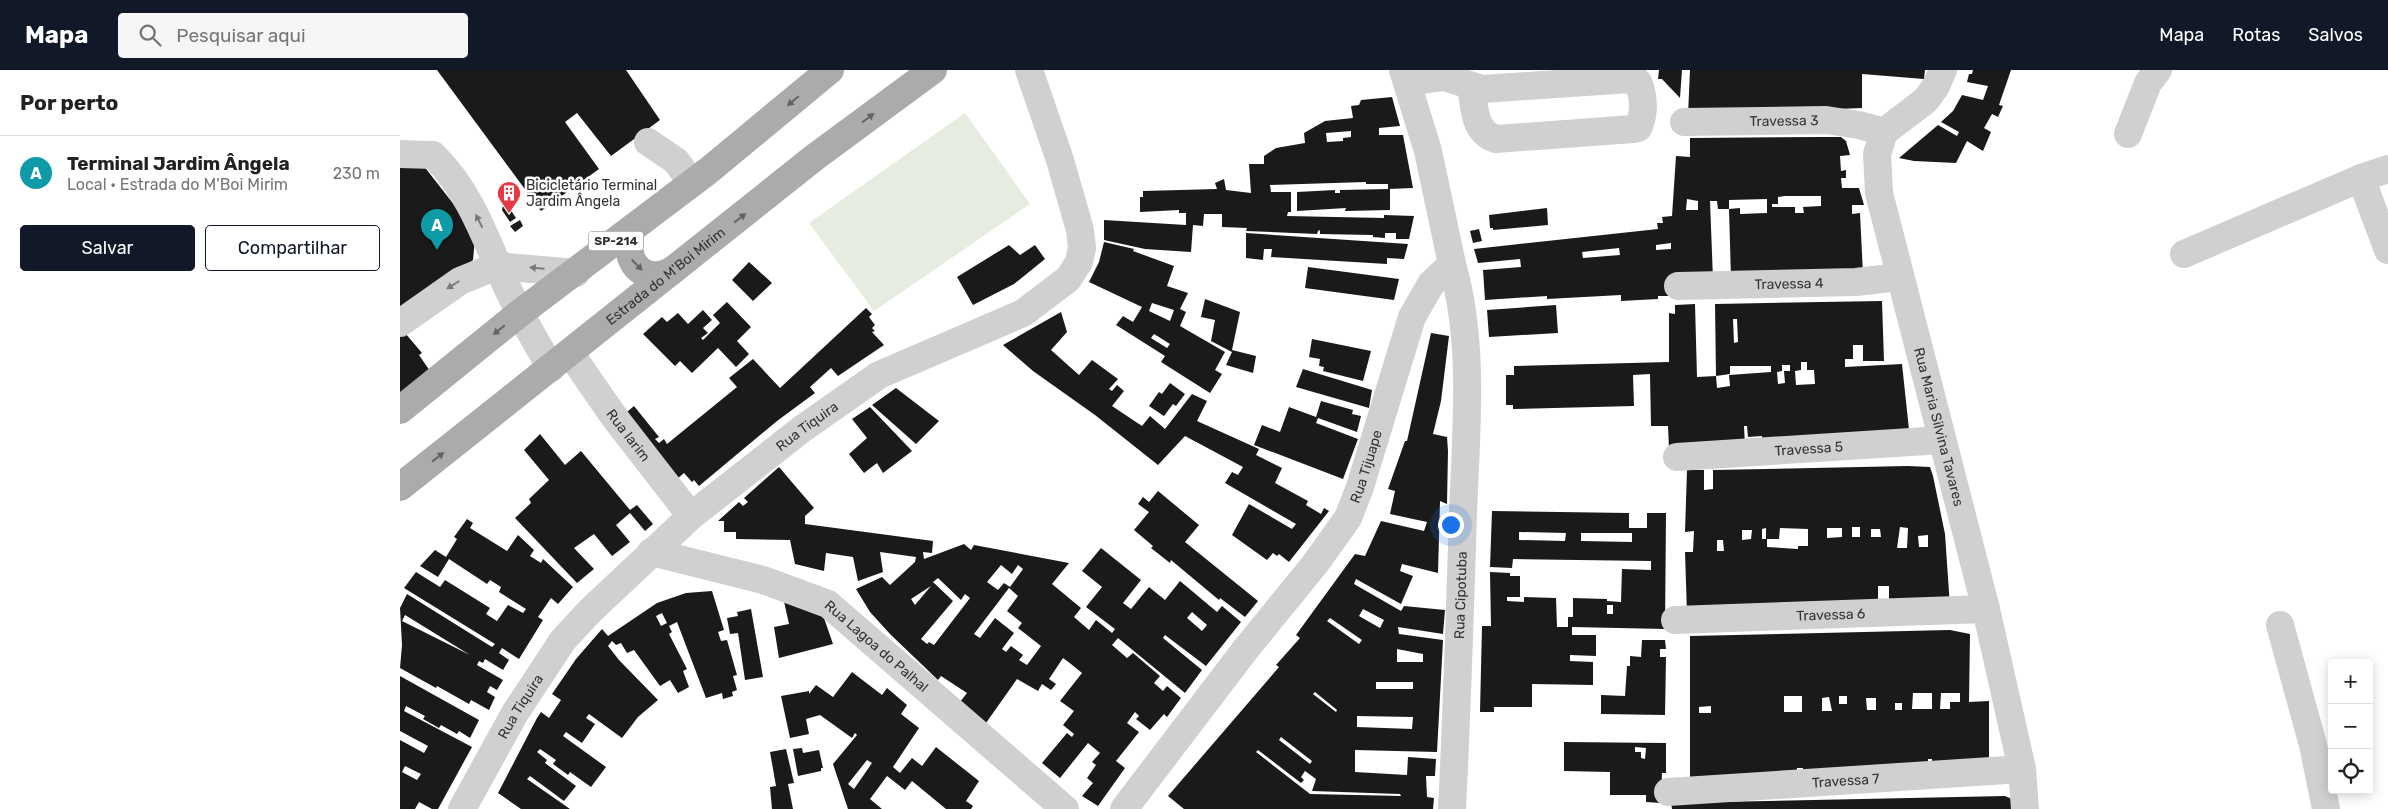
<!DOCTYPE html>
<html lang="pt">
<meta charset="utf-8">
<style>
:root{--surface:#fff;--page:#f6f6f6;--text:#222;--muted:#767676;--line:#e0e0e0;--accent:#111827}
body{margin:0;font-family:Rubik,sans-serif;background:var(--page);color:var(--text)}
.controls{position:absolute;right:15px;bottom:15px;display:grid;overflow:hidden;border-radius:5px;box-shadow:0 2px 12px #0003}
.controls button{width:45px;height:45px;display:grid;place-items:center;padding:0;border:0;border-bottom:1px solid var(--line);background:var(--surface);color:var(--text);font:25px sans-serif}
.you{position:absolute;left:1050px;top:454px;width:18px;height:18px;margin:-12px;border:4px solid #fff;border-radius:50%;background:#1a73e8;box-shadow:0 0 0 8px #1a73e833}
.badge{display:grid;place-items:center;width:32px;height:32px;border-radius:50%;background:var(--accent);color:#fff;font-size:16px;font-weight:700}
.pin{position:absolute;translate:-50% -41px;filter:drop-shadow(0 1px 2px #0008)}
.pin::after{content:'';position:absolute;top:26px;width:18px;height:15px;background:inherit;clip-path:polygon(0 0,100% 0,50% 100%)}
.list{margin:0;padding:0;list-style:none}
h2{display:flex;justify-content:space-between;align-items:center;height:65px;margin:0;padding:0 20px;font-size:21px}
h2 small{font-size:16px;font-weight:400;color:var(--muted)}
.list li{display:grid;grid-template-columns:32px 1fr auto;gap:15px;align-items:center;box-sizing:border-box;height:75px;padding:0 20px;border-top:1px solid var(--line)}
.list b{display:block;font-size:19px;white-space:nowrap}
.list p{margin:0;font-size:16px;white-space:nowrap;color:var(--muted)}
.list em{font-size:16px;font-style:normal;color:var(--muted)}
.actions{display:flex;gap:10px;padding:15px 20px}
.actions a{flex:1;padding:11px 0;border:1px solid var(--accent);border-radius:5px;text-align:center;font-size:18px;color:var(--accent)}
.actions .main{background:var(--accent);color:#fff}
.icon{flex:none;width:28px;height:28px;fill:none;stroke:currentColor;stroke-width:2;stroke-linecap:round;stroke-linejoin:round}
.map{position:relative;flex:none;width:1988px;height:739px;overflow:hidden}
header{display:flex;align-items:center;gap:30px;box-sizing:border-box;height:70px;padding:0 25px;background:var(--accent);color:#fff}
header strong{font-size:24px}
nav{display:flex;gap:28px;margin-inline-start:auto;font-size:18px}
.search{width:350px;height:45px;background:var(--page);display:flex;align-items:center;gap:12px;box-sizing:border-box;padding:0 18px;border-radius:5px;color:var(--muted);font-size:19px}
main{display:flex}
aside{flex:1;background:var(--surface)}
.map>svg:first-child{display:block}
.grass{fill:#e6ecdf}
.building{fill:#1a1a1a;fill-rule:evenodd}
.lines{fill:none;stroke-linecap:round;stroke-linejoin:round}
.minor{stroke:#d0d0d0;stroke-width:28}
.major{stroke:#ababab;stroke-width:28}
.oneway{fill:#636363}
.oneway2{fill:#7a7a7a}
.labels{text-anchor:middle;stroke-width:5;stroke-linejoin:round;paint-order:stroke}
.shield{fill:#fff;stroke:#707070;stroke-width:1}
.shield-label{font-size:12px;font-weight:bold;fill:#333}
.street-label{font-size:14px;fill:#333;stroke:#fff}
.poi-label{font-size:14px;fill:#333;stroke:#fff;text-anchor:start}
</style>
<header>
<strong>Mapa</strong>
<div class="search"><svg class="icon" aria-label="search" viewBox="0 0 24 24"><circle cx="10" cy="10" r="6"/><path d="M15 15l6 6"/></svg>Pesquisar aqui</div>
<nav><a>Mapa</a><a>Rotas</a><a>Salvos</a></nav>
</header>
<main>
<aside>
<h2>Por perto<small></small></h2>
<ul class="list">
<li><span class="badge" style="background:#0f9aa8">A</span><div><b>Terminal Jardim Ângela</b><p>Local · Estrada do M'Boi Mirim</p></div><em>230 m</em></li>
</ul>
<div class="actions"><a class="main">Salvar</a><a>Compartilhar</a></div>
</aside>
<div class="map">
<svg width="1988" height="739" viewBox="0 0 1988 739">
<rect width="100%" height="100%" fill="#fff"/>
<path class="grass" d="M565,43L630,134L474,241L409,153Z"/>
<path class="building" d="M37,0H226L260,50L211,86L177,43L165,52L199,99L141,141Z
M1259,0H1282L1280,28L1262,9H1258Z
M1290,0H1525L1524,9L1462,4V38L1288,45Z
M1573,0H1611L1599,35L1603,36L1598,47L1592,44L1584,58L1591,62L1583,81L1567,71L1556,93L1514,91L1499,88L1538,55L1557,66L1559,62L1541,52L1553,41L1562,25L1583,30L1588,16L1567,12L1569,4H1572Z
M992,27L1000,56L979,58V65H1003L1013,118L988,119V114H966V112L870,115L871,122H891V142H888L887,146L984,148V145L1014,146L1009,169H996V163H985V168L973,167V165L920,164V160L918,161L917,164L846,161L847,158L822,157V144H804L803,156L793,155L791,182L745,179L704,170V150L786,155V143H779V140L740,142V127H743V121L817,119L815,113L824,109L826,120L851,123L849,94H864V86L876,78L905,73L904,63L925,51L953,48L951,36L959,35L961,30ZM951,61V67L943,68V71L927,72L926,63Z
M1419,67H1441L1446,71L1450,85L1440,86L1441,101L1446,100V108H1441L1442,118H1459L1464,135H1452V144L1460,143L1463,204L1331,208L1329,139L1340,138V144L1367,143V129L1329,130V139H1318L1317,131H1310L1313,209L1270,226H1258V229L1221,231V225L1147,229V226L1085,230L1083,200L1121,197L1120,189L1078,193L1074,179L1258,159L1257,153H1263L1262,147L1272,146L1276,86L1290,87V68ZM1385,126H1421V136L1403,137L1404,143H1395V137H1372V134H1378V127ZM1287,129L1298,131V140H1286ZM1271,173V179L1256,180V175ZM1219,178L1220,185L1183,188L1182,182Z
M0,93L23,95L66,150L65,156L75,169L73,190L0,245Z
M990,119V140L945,141L946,138L897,141V122L935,120V123H940V120Z
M104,130L116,148L110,152L102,140Z
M1147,138L1148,155L1093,160V158H1090L1089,145Z
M120,150L123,156L115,162L110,156Z
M1079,159L1082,171L1073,173L1070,161Z
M846,163L1008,174L1004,189L987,188V194L871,187L872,179H864L863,190L846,188Z
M704,172L734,179L733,181L774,196L767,216L788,223L780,239L786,242L780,256L825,282L815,300L822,304L810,323L761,292L765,286L716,255L723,246L733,252L742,237L689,212L699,192ZM752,233L774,240L770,251L749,241ZM754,264L770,274L767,278L751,268Z
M609,175L620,185L635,175L645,189L614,214L573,235L557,207Z
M349,192L372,213L353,231L332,210Z
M908,197L999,209L994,230L905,218Z
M805,229L840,242L832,280L856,286L853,303L826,295L832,282L811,271L815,250L801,247Z
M1482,231L1484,291H1463V275H1453V289H1445V297L1502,294L1510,369L1363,375L1362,366L1348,367L1347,356H1344L1345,376L1269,379L1268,356H1251L1250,304L1233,305L1234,336L1113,339V335H1106V305H1114V296L1269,292V243L1275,244V235L1295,234L1297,307L1316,306L1317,318L1330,316L1329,305L1371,302V296H1330V304L1316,306L1315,234ZM1333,249H1337L1338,272L1334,273ZM1401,292H1407V300H1414L1415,314L1396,315L1395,301L1401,300ZM1382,295H1390V301H1384L1385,313L1378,314L1377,302L1382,301Z
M327,232L351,257L337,271L349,284L336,297L318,278L292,303L280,291L275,296L243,264L262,247L267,252L278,243L288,254L303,240L312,250L303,258L308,263L301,268L303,270L320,253L313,245Z
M1156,235L1158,263L1089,267L1087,240Z
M466,238L472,244L469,247L475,255L472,258L475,261L472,262L484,275L438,306L431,298L410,317L415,323L377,351L299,416L294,410L292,412L284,403L277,409L221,347L234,336L259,367L255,369L259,373L264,369L267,374L337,317L329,308L353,289L380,318Z
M661,242L667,262L651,280L679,305L692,290L718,309L709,319L712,321L717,315L724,321L712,336L742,356L750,346L765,359L792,324L807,331L797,351L859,379L856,385L882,398L875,413L908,431L906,435L921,444L924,438L929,441L889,492L879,484L877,486L873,483L867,490L832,465L849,434L892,459L896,454L825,413L832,402L838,405L843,397L785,366L758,395L695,345L633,301L603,275Z
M0,257L22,283L19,285L30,301L0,325Z
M1031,263L1049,266L1041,331L1033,364L1047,367L1048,381L1047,434L1040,431L1038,503L1002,494L1000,501L1013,506L1001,534L956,509L954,514L1001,541L1004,536L1045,540L1043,564L998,557L999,564L1043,570L1037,682L955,680V702L1007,705L1008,687L1036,689L1035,706H1026L1027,727L1034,728L1033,739H784L768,726L879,597L876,595L900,568L896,565L955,484L965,486L981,451L1024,461L1027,452L990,444L995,421L988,419L1005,371H1007ZM963,539L984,550L980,558L959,546ZM930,548L962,570L959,574L927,551ZM997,579L1023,584V592H997ZM976,612H1013V619H976ZM915,622L937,640L936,642L913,624ZM957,646L1013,647L1012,659L957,657ZM881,667L912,691L910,694L879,670ZM858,680L901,713L904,710L901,707L905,701L916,709L912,721L1000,724L1001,726L910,724L856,682Z
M912,269L971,281L963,311L923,301L924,297L919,296L920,289L909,287Z
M903,299L972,320L969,338L896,317Z
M770,313L785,324L776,336L773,334L764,346L749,336L759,322L762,324Z
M496,318L539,351L516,374L472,335Z
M921,331L953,340L952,344L961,346L957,362L918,348L916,353L958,369L943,409L854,375L862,355L880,362L889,337L916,347Z
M470,337L512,381L483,403L477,393L464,403L449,384L467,368L452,349Z
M140,364L165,395L181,381L230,440L237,435L253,454L245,461L230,443L216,455L230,472L212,486L194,464L174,478L194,499L177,513L115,448L131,433L129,429L149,410L124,380Z
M1508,396L1530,397L1533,406L1545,464L1550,537L1489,538V516H1478V539L1287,544L1285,482H1293L1294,461L1285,462L1287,400H1304V420L1313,419V400ZM1452,457H1460V467H1452ZM1500,457L1508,458L1507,478H1497ZM1366,458V469H1362V459ZM1380,458L1408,459V476H1398V479L1367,477V469H1379ZM1427,458H1442V467L1427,468ZM1471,459H1480L1481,467H1471ZM1342,460H1352L1351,469L1342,470ZM1528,465V477H1519L1518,466ZM1317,470H1323L1324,481H1317Z
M379,397L414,438L405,446V454L533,471L532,483L523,482L524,489L564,474L571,480L574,475L669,493L652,514L681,538L674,547L689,560L696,550L712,563L715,559L686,537L702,517L682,501L701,478L741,510L723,533L731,539L749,517L765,530L780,511L817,542L822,536L841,552L806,596L765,565L763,568L802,600L785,623L718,568L712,575L727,588L733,583L760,606L754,613L763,621L767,616L781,628L767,647L764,644L750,660L736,649L739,646L735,642L727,653L739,662L716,691L725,698L698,736L682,726L693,713L687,708L696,695L692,692L700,683L688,673L660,708L642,693L667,663L672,667L674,664L663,655L674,641L660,631L682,603L671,594L663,588L649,609L656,614L651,620L642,614L638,621L617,609L586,653L560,632L567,623L541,606L538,610L490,564L470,542L456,519L482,507L490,515L515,492L516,487L480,482L483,502L458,511L453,487L426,483L424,501L395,494L390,470L336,469V462H324V451H318L339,432L343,436L348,432L344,428ZM601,495L612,504L618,495L623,499L610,517L604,513L598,520L587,512ZM538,508L561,530L565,524L570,528L534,575L529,572L527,574L521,569L553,531L533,512ZM531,516L515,535L511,529ZM609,518L618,526L607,541L622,553L618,558L641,576L627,595L619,590L623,585L611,576L606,582L602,579L614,563L595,548L580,568L574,564ZM792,542L807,555L802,561L787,548Z
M758,421L799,455L785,472L858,531L845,547L820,528L819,530L771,490L770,493L751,478L753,476L734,460L749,442L738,434L743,427L749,432Z
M1092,441L1229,443V458H1247V443H1266L1265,559L1172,557V565H1196V586L1170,585V591L1193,592V615L1132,614V637H1094V642H1080L1082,556H1091L1090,502L1110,503V506H1120V527H1107V531L1124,532V527L1156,528L1157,557H1168V547H1173V528L1207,529V531L1221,532L1222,499L1251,500V491L1113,489L1112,498L1090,497ZM1119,462L1166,463L1165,471L1119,470ZM1181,463H1232V472L1181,471ZM1207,535H1213V544H1207Z
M67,449L73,453L70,458L107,481L118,465L134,480L130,486L141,493L143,489L173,517L158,534L151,528L138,547L143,550L119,589L102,578L99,583L109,590L103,600L85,589L83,593L79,591L77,595L103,610L97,620L90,616L87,622L95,627L89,640L71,630L69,634L37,616L36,618L0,598L2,575L0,538L7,524L92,577L95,574L4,518L16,502L40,517L45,510L90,538L86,544L97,551L108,535L123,543L126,539L99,522L101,517L90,510L87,514L49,489L38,507L20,496L35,480L46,487L57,469L54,467ZM5,545L70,585L2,551Z
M312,521L324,560L318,562L321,571L327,570L337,605L333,606L337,620L332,622L333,626L323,629L322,623L306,628L277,552L269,556L272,562L269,564L287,599L283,601L289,617L278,623L270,610L260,616L234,580L227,583L221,573L216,575L212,571L208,576L219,590L258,630L238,647L222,668L189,644L186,648L195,654L182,673L166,662L163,666L206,697L191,717L170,702L168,705L153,694L156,690L140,679L137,682L147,690L145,693L176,716L164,731L130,706L127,709L170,739H121L98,723L137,648L141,642L149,648L161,630L152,624L176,589L202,559L208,566L257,533L286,523ZM262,543L267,553L261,556L256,546Z
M383,527L427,547L424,548L433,574L379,588L374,557L389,554Z
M351,539L363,607L345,610L338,563L330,564L327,548L338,546L337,542Z
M1550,560L1570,564L1569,632L1589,631V701L1532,702V689H1528V703L1403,707V698H1397V707L1290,710V566ZM1513,623H1532V639H1512ZM1541,623H1560V632H1550V639H1540ZM1384,626H1402V642H1384ZM1439,626H1447V634H1439ZM1429,627L1432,641H1422V628ZM1466,628H1476V640H1467ZM1495,633H1502V640H1495ZM1311,636V643H1299V637Z
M1242,570H1265L1266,579H1260V587H1266L1265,645L1201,644V625L1225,626L1227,596H1230V586L1241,587Z
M452,602L482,625L487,618L507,635L501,644L519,658L493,697L500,703L512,688L522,696L536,677L579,711L566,731L573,736L571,739H546L512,711L505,720L487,706L470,729L482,739H448L433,694L457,665L455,663L452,668L420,645L406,649L409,664L390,668L381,626L409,621V624L416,615L433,627ZM467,690L472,693L454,719L448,714Z
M0,606L79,650L70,668L59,661L57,664L41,655L39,658L23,649L25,646L6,636L4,641L72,677L38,739H32L19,732L15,739H0V670L24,683L28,676L0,661ZM5,696L21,704L17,710L2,702Z
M1164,672L1266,673V703H1262L1261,733L1246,732V725H1210V702L1164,701ZM1235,677L1246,678L1245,689L1241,688V682H1235Z
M402,678L403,683L419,680L423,698H421V701L398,706L393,679Z
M386,679L394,713L388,714L393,739H372L370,717L376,716L370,682Z
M1605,726L1612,729V739H1272L1271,733Z"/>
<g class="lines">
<g class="minor">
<path id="s1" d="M1543,0L1536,16L1526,30L1484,62L1477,84L1479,123L1586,539L1622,699L1625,739"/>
<path d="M1007,12L1044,7L1082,19L1230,9L1238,12C1244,26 1245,44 1238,58L1233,59L1096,69C1073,62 1075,37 1071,17"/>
<path id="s2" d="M1284,52L1426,50L1459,55L1484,62"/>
<path d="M1728,64L1748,13L1758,0"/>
<path d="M248,72L276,91L292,113"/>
<path d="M0,84L33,85C65,116 81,156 98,196C112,232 132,265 151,298"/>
<path d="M1961,108L1988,180"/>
<path d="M1784,184L1961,108L1988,99"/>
<path id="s3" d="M1278,216L1456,212L1499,207"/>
<path d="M0,253L60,211L97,196L176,203"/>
<path id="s4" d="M170,283L215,348L291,446"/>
<path id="s5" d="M1277,387L1542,370"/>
<path id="s6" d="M251,482L363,510L428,534L665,739"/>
<path id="s7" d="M1275,550L1586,539"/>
<path d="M1880,555L1913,675L1926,739"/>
<path id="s8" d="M1268,722L1622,699"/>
<path id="s9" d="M62,739L115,643L163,570L190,541L291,446L402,359L479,305L623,243L668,209L679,192L682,178L680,160L660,90L629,0"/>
<path id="s10" d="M724,739L845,580L915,494L948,448L960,417L1012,247L1031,214L1052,194L1028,81L1003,0"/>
<path id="s11" d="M1052,739C1057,640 1060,542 1063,443C1066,361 1075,274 1052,194"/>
</g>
<g class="major">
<path d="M232,159C221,189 242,217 273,200"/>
<path d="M0,340L120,243L308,101L430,0"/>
<path id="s12" d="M0,417L415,87L533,0"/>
</g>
</g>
<defs><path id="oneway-solid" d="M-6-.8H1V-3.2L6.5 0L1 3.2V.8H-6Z" transform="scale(1.25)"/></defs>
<g class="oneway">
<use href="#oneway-solid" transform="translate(393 31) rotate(140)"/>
<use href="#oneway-solid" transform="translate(468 48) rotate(-37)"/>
<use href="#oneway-solid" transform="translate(340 148) rotate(-38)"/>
<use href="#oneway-solid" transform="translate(237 195) rotate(45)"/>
<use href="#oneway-solid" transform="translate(99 260) rotate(141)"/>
<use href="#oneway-solid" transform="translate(38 387) rotate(-38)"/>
</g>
<g class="oneway2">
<use href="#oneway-solid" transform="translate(79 151) rotate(-117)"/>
<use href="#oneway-solid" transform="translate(137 198) rotate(-175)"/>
<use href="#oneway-solid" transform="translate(53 215) rotate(148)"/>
</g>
<defs>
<g id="building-pin" transform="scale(1.25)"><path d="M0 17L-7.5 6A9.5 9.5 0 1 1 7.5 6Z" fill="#e63946" stroke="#fff"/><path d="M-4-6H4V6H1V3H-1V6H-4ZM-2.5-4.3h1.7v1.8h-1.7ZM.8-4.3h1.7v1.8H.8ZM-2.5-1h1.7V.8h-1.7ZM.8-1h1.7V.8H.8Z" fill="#fff"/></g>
</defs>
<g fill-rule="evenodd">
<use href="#building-pin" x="109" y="123"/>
</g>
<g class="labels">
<rect class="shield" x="188.5" y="161.5" width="55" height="19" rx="4"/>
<g class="shield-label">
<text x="216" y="175">SP-214</text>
</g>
<g class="street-label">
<text dy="5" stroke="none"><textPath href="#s2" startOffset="100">Travessa 3</textPath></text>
<text dy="5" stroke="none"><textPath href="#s12" startOffset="339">Estrada do M'Boi Mirim</textPath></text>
<text dy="5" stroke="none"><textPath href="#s3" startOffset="111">Travessa 4</textPath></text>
<text dy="5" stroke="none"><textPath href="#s9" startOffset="522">Rua Tiquira</textPath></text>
<text dy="5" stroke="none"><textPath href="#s1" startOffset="391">Rua Maria Silvina Tavares</textPath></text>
<text dy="5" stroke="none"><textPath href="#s4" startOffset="101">Rua Iarim</textPath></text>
<text dy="5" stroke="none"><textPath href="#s5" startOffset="132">Travessa 5</textPath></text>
<text dy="5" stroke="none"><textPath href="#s10" startOffset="422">Rua Tijuape</textPath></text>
<text dy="5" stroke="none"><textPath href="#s11" startOffset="214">Rua Cipotuba</textPath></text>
<text dy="5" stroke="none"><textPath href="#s7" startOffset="156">Travessa 6</textPath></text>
<text dy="5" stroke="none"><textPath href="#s6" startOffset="249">Rua Lagoa do Palhal</textPath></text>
<text dy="5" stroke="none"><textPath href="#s9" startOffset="118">Rua Tiquira</textPath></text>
<text dy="5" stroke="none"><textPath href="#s8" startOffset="178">Travessa 7</textPath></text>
</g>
<g class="poi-label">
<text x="126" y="120">Bicicletário Terminal<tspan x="126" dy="16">Jardim Ângela</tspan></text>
</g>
</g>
</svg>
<div class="controls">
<button>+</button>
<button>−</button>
<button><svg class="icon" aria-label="locate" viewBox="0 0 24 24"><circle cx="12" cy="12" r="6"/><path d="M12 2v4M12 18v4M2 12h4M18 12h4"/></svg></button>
</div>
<div class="you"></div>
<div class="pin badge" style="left:37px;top:180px;background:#0f9aa8">A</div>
</div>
</main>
